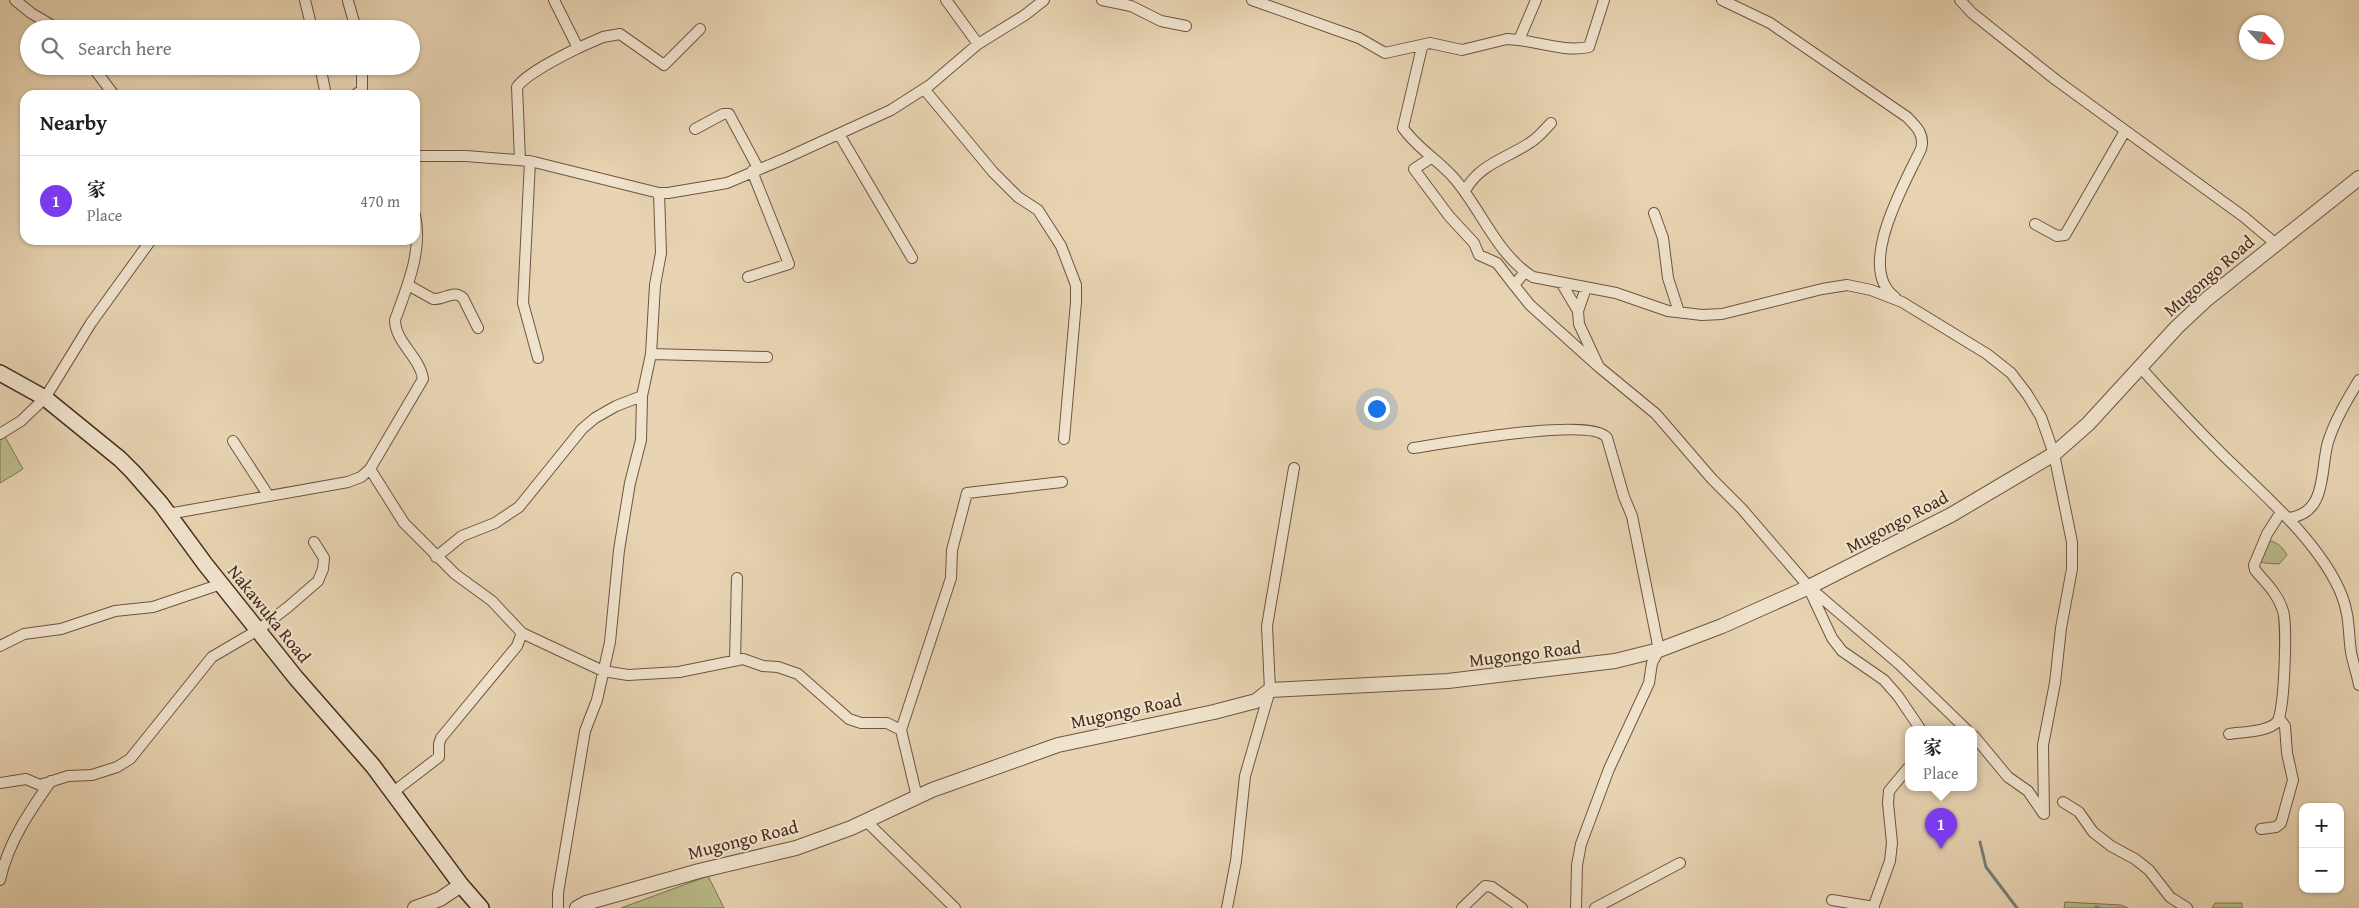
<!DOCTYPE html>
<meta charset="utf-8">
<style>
:root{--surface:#fff;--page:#f2f2f2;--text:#202124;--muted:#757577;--line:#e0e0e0;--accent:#7c3aed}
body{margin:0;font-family:"Gentium Book Plus","Noto Serif SC",serif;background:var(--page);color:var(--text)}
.controls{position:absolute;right:15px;bottom:15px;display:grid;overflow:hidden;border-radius:10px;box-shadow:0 1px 4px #0004}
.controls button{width:45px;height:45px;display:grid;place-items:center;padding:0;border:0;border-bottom:1px solid var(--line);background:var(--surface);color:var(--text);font:25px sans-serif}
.compass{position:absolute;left:2239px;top:15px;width:45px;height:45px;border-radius:50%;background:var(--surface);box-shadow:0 1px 4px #0004;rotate:117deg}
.you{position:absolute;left:1376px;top:408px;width:18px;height:18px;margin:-12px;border:4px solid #fff;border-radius:50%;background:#1a73e8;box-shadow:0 0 0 8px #1a73e833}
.badge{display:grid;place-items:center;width:32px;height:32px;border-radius:50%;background:var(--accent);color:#fff;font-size:16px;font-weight:700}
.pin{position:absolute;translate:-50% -41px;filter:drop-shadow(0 1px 2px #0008)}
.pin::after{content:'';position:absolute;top:26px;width:18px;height:15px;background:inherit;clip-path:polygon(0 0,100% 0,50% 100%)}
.popup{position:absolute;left:1905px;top:726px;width:72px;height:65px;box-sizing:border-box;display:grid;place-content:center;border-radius:10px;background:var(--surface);filter:drop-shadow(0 1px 4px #0005);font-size:16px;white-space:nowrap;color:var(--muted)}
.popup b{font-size:19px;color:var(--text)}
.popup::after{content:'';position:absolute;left:50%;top:100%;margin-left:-10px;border:10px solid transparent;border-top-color:var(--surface)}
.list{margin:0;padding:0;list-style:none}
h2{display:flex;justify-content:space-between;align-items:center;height:65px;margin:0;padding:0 20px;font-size:21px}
h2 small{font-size:16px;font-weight:400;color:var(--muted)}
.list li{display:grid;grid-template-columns:32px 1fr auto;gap:15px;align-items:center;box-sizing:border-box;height:90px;padding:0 20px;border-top:1px solid var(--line)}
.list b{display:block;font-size:19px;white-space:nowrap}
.list p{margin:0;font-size:16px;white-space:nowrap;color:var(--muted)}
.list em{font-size:16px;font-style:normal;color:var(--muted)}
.icon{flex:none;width:28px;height:28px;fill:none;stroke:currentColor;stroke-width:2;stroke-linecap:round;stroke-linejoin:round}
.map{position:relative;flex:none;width:2359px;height:908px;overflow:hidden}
.search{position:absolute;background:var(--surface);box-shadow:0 1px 4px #0004;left:20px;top:20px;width:400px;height:55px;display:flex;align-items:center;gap:12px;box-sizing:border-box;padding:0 18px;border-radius:28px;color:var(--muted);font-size:19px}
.panel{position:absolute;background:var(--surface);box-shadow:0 1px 4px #0004;left:20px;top:90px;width:400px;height:155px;border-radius:15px}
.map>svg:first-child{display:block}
.green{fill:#b9bc8a;stroke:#807354}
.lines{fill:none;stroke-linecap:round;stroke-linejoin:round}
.stream{stroke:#777f75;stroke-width:3}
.minor-casing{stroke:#6f5442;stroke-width:12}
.tertiary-casing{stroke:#6f5442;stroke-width:16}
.secondary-casing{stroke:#472a1d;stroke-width:18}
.minor{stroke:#f0e3cd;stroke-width:10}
.tertiary{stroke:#f0e3cd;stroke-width:14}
.secondary{stroke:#f0e3cd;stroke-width:15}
.labels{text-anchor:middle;stroke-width:4;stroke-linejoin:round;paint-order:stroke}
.street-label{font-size:18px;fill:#472a1d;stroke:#f0e3cd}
</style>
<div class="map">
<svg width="2359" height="908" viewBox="0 0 2359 908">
<rect width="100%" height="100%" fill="#e8d4b2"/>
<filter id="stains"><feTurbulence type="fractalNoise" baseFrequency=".004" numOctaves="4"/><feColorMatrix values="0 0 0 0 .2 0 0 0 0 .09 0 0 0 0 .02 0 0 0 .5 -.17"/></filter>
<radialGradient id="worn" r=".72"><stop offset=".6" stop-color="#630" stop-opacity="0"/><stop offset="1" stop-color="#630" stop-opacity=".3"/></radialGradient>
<path class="green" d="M4,435L23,469L0,483V437Z
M2259,539C2273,540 2280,543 2287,555L2279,564L2265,563L2256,560Z
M708,876L724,908H621Z
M2065,902L2121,905L2128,908H2064Z
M2215,903H2242V908H2212Z"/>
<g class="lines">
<path class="stream" d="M1980,842L1986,867L2017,908
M2096,907L2099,908"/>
<g class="minor-casing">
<path id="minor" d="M15,0L31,13L58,29
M305,0L312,29
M946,0L978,44
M1102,0L1131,6L1161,21L1186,26
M1252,0L1359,38L1385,53L1430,43L1462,50L1507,39L1519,40L1536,0
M1722,0L1770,23L1907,117C1917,127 1925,135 1921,149C1905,183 1855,268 1895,297
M1960,0L1972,13L2056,80L2244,217L2276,244
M348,1L356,29
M1519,40C1542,43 1566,52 1589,47L1604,0
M1422,47L1403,128C1417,148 1438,160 1454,178C1481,209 1497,255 1533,277L1616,293L1668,311L1702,315L1722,314L1822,289L1847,285L1871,290L1902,302L1987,354L2011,373L2027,394L2041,417L2054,454L2072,542V569L2061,628L2055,683L2043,745L2044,814
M578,48L603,37L620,34L664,65L700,29
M92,66L114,95
M320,66L326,95
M924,89L993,172L1018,197L1038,210L1061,246L1076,285V302L1064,439
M355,95L362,90V66
M695,129L723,114H729L758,168
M839,134L912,258
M415,156H466L530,161L659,193H668L727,183L786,158L891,110L930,85L978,44L1025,15L1044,0
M1431,158L1414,169L1449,216L1474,243L1479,255L1497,263L1514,285
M520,160L517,87C527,73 562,56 578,48L554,0
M530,161L523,303L538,358
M1465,191C1479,164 1508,158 1531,142C1539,137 1545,129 1551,123
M1654,213L1663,238L1668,278L1679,312
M2035,224L2057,236L2065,235L2125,131
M1525,272L1514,285L1530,305L1599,367L1579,324L1578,311L1586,288
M748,277L789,264L752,171
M1562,284L1578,311
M408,285L433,299C445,300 453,289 463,298L478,328
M651,354L767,357
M1599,367L1656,414L1712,479L1742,509L1809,587L1899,664L1967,730
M2140,367C2167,397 2194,426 2223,455C2262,493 2322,544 2342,596C2350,617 2348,631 2351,652C2353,663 2357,674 2359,685
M0,434L21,421L45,398L91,323L151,240
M233,441L268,495
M1413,448C1441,444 1593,416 1607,438L1624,497L1632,516L1659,650L1652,663L1649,683L1609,769L1581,844L1577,865L1576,908
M370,469L404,523L455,574L492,601L522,633L517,646L441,738L439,744V757L392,793
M168,514L348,482L361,477L370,469L423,379C420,357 395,342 395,320C407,287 423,250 415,215
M2288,518C2328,514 2320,469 2328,442C2335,420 2347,400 2359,380
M436,557L462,536L495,523L519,507L582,429L595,418L616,406L642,396
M1809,589L1832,638L1842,651L1884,680L1898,696L1921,730
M522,633L603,671L628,675L679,672L743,659L763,666L778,667L798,674L849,719L861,723H887L901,730
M0,646L24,634L61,629L115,611L153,607L221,584
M735,660L737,578
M2229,734C2242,732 2268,732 2277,722C2285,712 2287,624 2283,611C2278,594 2266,583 2255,570L2254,565L2267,534L2281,512
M1974,736L2008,777L2028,791L2043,813
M0,783L26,779L40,785L68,776L92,775L117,767L130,759L212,657L258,630L288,607L318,581L323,569L324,558L314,542
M917,797L901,730L951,578L952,550L967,493L1062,482
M2063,802L2079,812L2093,832L2111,846L2135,859L2149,870L2170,897L2187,908
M866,821L955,908
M2261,829L2276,827L2281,823L2293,780L2287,753L2285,726L2279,718
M0,880C8,843 29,812 51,781
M1832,900L1874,907
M558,908V893L585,731L597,700L610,642L619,550L630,483L641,440L642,396L651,354L655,285L661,253L659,193
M1227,908L1236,861L1245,776L1270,690L1267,626L1294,468
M1462,908L1485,886L1492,887L1522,908
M1595,908L1680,863
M1873,908L1890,861L1892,843L1888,803L1889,791L1908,768"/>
</g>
<g class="tertiary-casing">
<path id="tertiary" d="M415,908L440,899L461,885
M577,908L586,903L699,871L796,848L851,828L932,790L1058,745L1214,712L1256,701L1270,690L1448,681L1615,661L1659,650L1722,626L1809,587L1951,515L2054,454L2088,424L2177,327L2207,299L2359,178"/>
</g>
<g class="secondary-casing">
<path id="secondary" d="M0,373L45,398L120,459L133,472L161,504L205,564L296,678L373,766L461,885L481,908"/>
</g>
<use href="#minor" class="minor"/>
<use href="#tertiary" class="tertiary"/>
<use href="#secondary" class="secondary"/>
</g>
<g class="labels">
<g class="street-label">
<text transform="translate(2209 276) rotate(-41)" y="6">Mugongo Road</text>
<text transform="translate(1897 522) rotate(-28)" y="6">Mugongo Road</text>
<text transform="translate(269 614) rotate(51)" y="6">Nakawuka Road</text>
<text transform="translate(1525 654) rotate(-7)" y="6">Mugongo Road</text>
<text transform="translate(1126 711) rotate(-12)" y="6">Mugongo Road</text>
<text transform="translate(743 840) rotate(-14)" y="6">Mugongo Road</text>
</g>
</g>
<rect width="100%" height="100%" filter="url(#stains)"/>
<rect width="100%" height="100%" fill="url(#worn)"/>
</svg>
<div class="controls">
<button>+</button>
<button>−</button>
</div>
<svg class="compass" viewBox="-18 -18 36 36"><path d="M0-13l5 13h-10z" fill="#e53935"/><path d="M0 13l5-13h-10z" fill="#757577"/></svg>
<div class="you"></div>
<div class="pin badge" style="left:1941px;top:849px">1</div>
<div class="popup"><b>家</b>Place</div>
<div class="search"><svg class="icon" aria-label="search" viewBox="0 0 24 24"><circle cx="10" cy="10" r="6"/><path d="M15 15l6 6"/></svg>Search here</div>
<section class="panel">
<h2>Nearby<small></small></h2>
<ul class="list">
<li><span class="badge">1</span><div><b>家</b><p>Place</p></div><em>470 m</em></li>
</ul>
</section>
</div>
